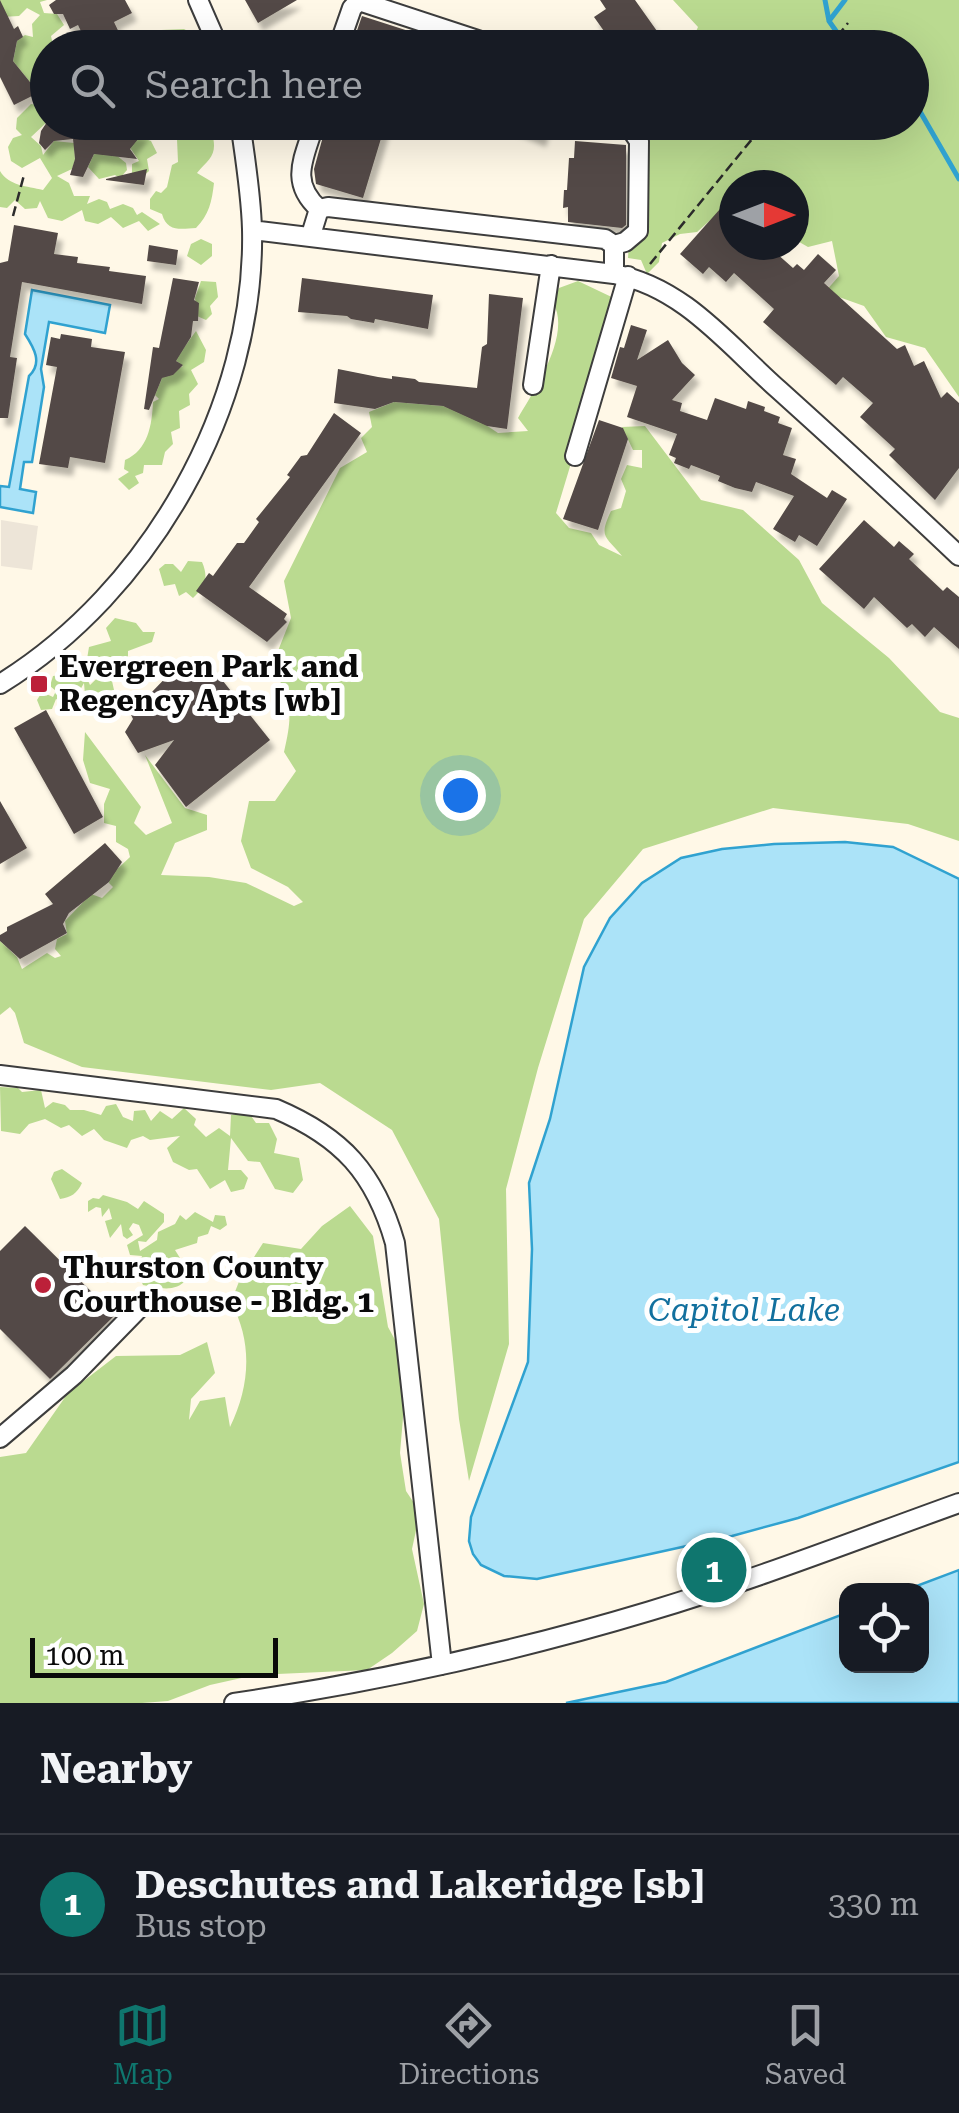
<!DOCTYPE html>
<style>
:root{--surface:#171b24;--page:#20242c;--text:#f1f3f6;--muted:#9ea1a6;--line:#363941;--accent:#0f766e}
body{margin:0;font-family:"Roboto Serif",serif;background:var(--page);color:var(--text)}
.controls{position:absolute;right:30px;bottom:30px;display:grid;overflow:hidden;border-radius:20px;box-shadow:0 10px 40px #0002}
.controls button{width:90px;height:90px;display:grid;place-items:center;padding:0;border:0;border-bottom:2px solid var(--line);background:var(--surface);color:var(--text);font:50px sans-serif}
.compass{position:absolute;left:719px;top:170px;width:90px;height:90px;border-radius:50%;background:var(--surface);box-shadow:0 10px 40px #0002;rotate:90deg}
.scale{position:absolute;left:30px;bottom:25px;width:248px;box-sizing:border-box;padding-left:10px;border:5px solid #0a0a0a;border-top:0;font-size:28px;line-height:35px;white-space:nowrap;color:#0a0a0a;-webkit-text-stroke:8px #fff;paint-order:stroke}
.you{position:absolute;left:460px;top:795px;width:35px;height:35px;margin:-25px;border:8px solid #fff;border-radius:50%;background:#1a73e8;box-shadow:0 0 0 15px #1a73e833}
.badge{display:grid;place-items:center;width:65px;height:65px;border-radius:50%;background:var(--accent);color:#fff;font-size:32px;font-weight:700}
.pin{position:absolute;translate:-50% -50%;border:5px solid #fff;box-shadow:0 2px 10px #0006}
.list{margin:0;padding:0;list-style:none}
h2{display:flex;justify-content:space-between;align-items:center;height:130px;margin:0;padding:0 40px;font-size:42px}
h2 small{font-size:32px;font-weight:400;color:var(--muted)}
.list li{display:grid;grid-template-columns:65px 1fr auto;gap:30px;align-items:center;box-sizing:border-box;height:140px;padding:0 40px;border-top:2px solid var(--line)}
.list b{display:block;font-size:38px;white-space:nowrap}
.list p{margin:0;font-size:32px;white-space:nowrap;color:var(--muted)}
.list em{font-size:32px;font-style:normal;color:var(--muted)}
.icon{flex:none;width:55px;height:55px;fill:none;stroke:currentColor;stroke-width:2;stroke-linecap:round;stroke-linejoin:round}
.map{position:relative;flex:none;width:959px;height:1703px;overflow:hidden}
.search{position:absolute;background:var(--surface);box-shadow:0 10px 40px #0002;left:30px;right:30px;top:30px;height:110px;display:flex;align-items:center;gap:25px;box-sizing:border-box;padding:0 35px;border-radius:55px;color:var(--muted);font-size:38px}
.sheet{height:270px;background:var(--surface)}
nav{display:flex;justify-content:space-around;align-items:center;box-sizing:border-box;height:140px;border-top:2px solid var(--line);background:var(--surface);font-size:28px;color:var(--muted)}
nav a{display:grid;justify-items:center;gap:5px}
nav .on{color:var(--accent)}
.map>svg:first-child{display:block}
.forest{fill:#bada90}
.plaza{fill:#ede5d8}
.water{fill:#abe3f8;stroke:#30a2d0;stroke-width:2.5}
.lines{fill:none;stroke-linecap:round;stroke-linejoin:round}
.stream{stroke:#30a2d0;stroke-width:5}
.building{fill:#534a46;filter:url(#shadow)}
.minor-casing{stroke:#3d3d3d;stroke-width:22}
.path{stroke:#2c2c2c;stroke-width:2.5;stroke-dasharray:10 5;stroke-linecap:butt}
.minor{stroke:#fff;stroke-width:18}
.poi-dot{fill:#bc2039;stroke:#fff;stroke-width:4}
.labels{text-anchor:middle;stroke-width:10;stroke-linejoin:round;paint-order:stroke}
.poi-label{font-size:30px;font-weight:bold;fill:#0a0a0a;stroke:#fff;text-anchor:start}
.water-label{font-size:32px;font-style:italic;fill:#12709e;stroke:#fff}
</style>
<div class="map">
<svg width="959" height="1703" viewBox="0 0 959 1703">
<defs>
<filter id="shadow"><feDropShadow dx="5" dy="8" stdDeviation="2.5" flood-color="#0004"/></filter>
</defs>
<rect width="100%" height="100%" fill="#fff8e7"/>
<path class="forest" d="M0,0H47L40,2L44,13L57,14L64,25L51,36L53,45L69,39L74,47L48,48L47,122L31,137L41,146L43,155L54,141L74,143L75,160L72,169L57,176L69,183L74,196H90L87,204L99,199L107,202L110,209L123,204L133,208L137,215L142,212L160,224L148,231L139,221L123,228L111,217L98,224L85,221L82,210L62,221L48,218L40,201L37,208L25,209L15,200L7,208L0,207V171C9,186 27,186 43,190L52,178L40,158L22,168L11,161L8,147L13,138L22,135L16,129L17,118L31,104L44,106L41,95L46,88L30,82L13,61L17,41L25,35L33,37L32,24L40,15L27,8L19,16L2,17Z
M673,0H959V397L925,348L886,337L864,306L825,292L839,276L832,241L808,247L794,239V185H734V199L697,232L680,234L662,243L659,262L647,274L641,260L628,258L630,229L648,222L630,216L646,164L618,123L912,122V48L689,47L698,27Z
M184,29L195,35L194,47H159L161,30Z
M198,128L212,133C218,155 210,158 197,173L214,183C212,201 209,215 196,228C180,229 167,232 162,214L150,209V199L156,191L161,193L167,187L172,165L178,162L177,139L184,130Z
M140,137L151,141L157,153L147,159L149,171L141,178L132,174V164L139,161L129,146L133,139Z
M111,151L126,163L127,170L120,178L115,175L99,179L88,167L94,154Z
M201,239L212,244V256L201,265L187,256L191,244Z
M201,281L216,282L218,297L210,306L212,314L206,320L197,316L195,298Z
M578,281L620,301L556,513L569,528L591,533L599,545L622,556C606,536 598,538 611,511L621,508L626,491L621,479L627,465L642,468V450H633L622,427L645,426L701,500L743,510L799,560L822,603L889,658L940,712L959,718V841L908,824L773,808L643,849L584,919L538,1068L506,1189L509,1344L469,1481L459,1419L439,1219L392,1130L320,1083L271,1090L82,1067L24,1043L15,1013L10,1007L0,1015V941L17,957L22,969L47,953L55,958L61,956L55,949L57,939L67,934L65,921L91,894L102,898L113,887L109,883L110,876L130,857L128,849L116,842V826L104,823V804L110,789L90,783L83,760L85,732L141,807L134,823L146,835L172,823L145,755L185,808L207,815V830L175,843L161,875L209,877L246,883L294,906L303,902L288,887L251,868L241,841L249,801H275L296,771L284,752C293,713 292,702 272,666L291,618L284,581L340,468L367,452L361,438L372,427L369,412L394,402L443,406L474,417L498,433L528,431L518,418C534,391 572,334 553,303L559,288Z
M196,331L206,350L204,362L191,370L198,384L189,394L190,405L179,411L180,428L171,432L173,444L165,452L162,465H144L143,473L135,476L139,483L129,490L118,479L129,472L124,469L125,460C148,450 152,425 153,402L159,399L155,395L162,378L183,366L175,360Z
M188,561L202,562C209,578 205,587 193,598L186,592L179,596L175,584L164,586L159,569L165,564H173L181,572Z
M115,618L136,623L143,632H155L152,642L128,651V662L107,678L112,681L114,690L85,695L84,683L80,690L67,692L62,702L56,699L52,709L41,710L37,700L42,692L53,697L56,691L50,686L53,676L84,672L90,685L115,661L110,657L87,659L89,647L111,641L106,628Z
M0,1087L18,1088L22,1092L41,1090L45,1108L53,1102L65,1105L70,1110H84L101,1115L106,1106L116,1104L123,1117L133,1121L134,1111L145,1110L151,1121L160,1111L172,1119L184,1108L196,1119L194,1125L206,1137L219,1128L230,1136L231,1115L249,1113L256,1123H269L277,1139L274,1153L299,1158L303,1180L293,1193L275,1189L260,1162L248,1161L231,1138L228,1170H241L248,1178L244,1189L231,1192L225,1180L210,1189L197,1169L189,1170L173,1162L167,1148L180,1136L150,1140L143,1136L131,1140L127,1148L104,1140L94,1129L82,1136L69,1125L61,1128L45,1119L29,1124L20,1134L1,1131Z
M62,1169L82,1183C77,1194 71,1197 60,1199L51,1179L54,1172Z
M103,1195L127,1202L138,1209L144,1201L164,1214V1222L146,1242L138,1241L140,1251L157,1240L158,1232L175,1224L180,1215L186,1220L195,1212L213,1222L215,1215L225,1216L227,1225L220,1230L211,1226L208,1234L198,1237L197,1243L175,1250L180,1258L175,1263L185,1271L187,1279C175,1293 160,1288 143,1285L137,1272L142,1256L130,1255L127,1245L143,1235L139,1225L133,1223L129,1229L133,1235L127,1239L123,1236L121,1224L110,1238L105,1221L112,1219L109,1208L102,1217L101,1208L96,1207L88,1212V1201L93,1198L99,1199Z
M350,1206L373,1236L388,1327L400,1349L404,1406L400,1453L406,1491L420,1512L412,1549L424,1604L417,1631L392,1653L367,1670L255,1675L210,1685L168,1701L142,1703H0V1457L26,1453L68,1393L116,1356L180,1355L207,1342L215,1373L191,1399L189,1420L200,1401L225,1397L230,1427C250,1386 253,1343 231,1302L240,1279L263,1243L301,1249L322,1226Z"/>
<path class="plaza" d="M1,520L38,526L32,570L1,566Z"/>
<path class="water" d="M32,290L110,305L105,333L49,322L41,369L44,387L32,462H24L20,489L36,492L33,513L0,507V486L9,487L29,376C43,363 34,348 25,334Z
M845,842L893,847L959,879V1462L798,1518L732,1536L537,1579L504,1576L481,1565L473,1554L469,1541L471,1517L528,1362L532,1249L529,1183L550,1119L584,967L610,918L642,883L681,858L722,849L774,844Z
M959,1570V1703H566L666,1682L846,1613V1666H922V1590H906Z"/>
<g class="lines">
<path class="stream" d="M825,0L829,21L848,48
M829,21L845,0
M912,103L918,108L959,179"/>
</g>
<path class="building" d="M0,0L14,29L18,26L23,37L17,41L13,61L30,82L48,88L14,105L0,77Z
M56,0H125L132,13L114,22L124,43L114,48H89L78,25L70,29L63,14H54L49,5Z
M245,0H297L258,23Z
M600,0H635L669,48H616L594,17L606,9Z
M362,16L452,45L451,48H351Z
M47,122H76L75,126L110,132L111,127L144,132L130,149L137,159L94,154L83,177L70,175L75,159L73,139L54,141L45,150L39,143L41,131Z
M327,122H386L363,198L316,184L314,169Z
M500,122H546L541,139Z
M575,141L626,145V225L622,228L568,222V207L563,208L564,190H567L569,158H574Z
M147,169L144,185L106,180V179Z
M720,209L734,221V245H767L793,268L797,264L804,270L818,254L836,270L824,283L897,349L905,345L914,366L924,361L941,398L947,392L959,403V468L935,500L889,455L895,449L860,417L873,403L843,377L836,385L763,322L774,309L734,273L726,282L709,267L703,274L680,254Z
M14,225L58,233L54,254L78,257L77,263L110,267L109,271L146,276L142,304L22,282L10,357L17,358L8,418H0V263L8,261Z
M149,245L178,250L176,265L147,261Z
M173,278L199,282L194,300L199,303L198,321H193L191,337L176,361L183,365L173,375L162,378L149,410L144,409L153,347L159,348Z
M302,278L433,295L428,329L375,319L374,323L351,319L347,316L298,312Z
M489,294L523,298L507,429L487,426L443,406L394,402L375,409L334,403L338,369L378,377L392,379V376L415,379L419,382L477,388L482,347L487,344Z
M631,325L647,330L637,360L668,340L682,363L695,375L672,400L682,403L680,411L707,420L715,398L746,409L748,401L765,407L764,411L780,417L778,423L792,428L783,455L796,459L791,474L827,498L832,490L847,499L817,546L799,535L795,542L773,529L794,496L756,482L752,492L735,488L718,481L720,476L691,465L689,469L674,463L676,458L669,455L677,434L627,417L637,386L611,378L620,347L624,348Z
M61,334L92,339L91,347L125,352L105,463L70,457L68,468L39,464L57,367L46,365L51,337L60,339Z
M334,413L361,433L249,587L287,614L284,619L287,622L267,642L196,591L209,573L213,576L237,543H244L259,522L256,519L290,477L287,475L301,456L307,455Z
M599,420L623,428L628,439L598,530L563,519Z
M864,520L894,547L899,541L914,554L909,559L943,591L947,587L959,597V649L934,627L925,637L912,624L907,628L874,597L864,609L819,569Z
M207,661L270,740L186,807L155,765L174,740L138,753L125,732L133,719L127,706L150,694L175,668L185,677Z
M46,710L103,817L74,834L14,728Z
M0,801L27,848L0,864Z
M105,843L122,862L109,882L69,913L63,924L67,933L20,959L0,941V935L7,931V927L53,904L45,894Z
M25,1226L115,1315L50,1379L0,1329V1251Z"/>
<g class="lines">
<g class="minor-casing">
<path id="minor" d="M198,0L219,48
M338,48L352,8L359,1L502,48
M315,122C305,157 288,181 319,209
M252,230L614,274C684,287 728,345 779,390C840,445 900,500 959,556
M311,235L319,209L328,207L605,239L614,245V274
M614,245L625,242L638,231L639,141L626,122
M533,385L551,265
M575,456L628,276
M0,684C150,592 256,406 252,229C251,193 245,158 240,122
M0,1075L276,1109C342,1137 375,1173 395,1243L442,1665
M0,1438L74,1375L148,1299
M234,1703C375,1682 514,1652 650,1611C754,1580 856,1540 959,1503"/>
</g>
<path class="path" d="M828,48L848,23
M13,216L24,175
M650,264L766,122"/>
<use href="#minor" class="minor"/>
</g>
<g class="poi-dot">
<rect x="29" y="674" width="20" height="20" rx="5"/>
<circle cx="43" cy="1285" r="10"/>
</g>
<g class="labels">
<g class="poi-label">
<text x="59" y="677">Evergreen Park and<tspan x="59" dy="34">Regency Apts [wb]</tspan></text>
<text x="63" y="1278">Thurston County<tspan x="63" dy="34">Courthouse - Bldg. 1</tspan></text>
</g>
<g class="water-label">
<text x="744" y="1321">Capitol Lake</text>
</g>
</g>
</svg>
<div class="controls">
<button><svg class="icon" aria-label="locate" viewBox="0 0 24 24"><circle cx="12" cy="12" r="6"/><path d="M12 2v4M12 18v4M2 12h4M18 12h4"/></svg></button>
</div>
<svg class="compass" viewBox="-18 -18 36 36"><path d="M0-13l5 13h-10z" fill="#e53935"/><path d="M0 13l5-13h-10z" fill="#9ea1a6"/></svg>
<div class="scale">100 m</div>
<div class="you"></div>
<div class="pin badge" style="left:714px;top:1570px">1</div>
<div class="search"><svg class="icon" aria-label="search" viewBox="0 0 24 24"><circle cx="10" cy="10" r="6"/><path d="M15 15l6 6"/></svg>Search here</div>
</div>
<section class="sheet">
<h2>Nearby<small></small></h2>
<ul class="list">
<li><span class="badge">1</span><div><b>Deschutes and Lakeridge [sb]</b><p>Bus stop</p></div><em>330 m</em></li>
</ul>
</section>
<nav>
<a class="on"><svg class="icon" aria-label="map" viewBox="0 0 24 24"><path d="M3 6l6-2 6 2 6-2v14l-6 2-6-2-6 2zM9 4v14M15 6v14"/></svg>Map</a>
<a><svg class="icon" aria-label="directions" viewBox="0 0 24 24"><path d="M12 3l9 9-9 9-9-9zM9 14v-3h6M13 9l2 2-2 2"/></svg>Directions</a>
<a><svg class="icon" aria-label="saved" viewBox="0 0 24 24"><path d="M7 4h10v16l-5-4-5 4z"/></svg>Saved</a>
</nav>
